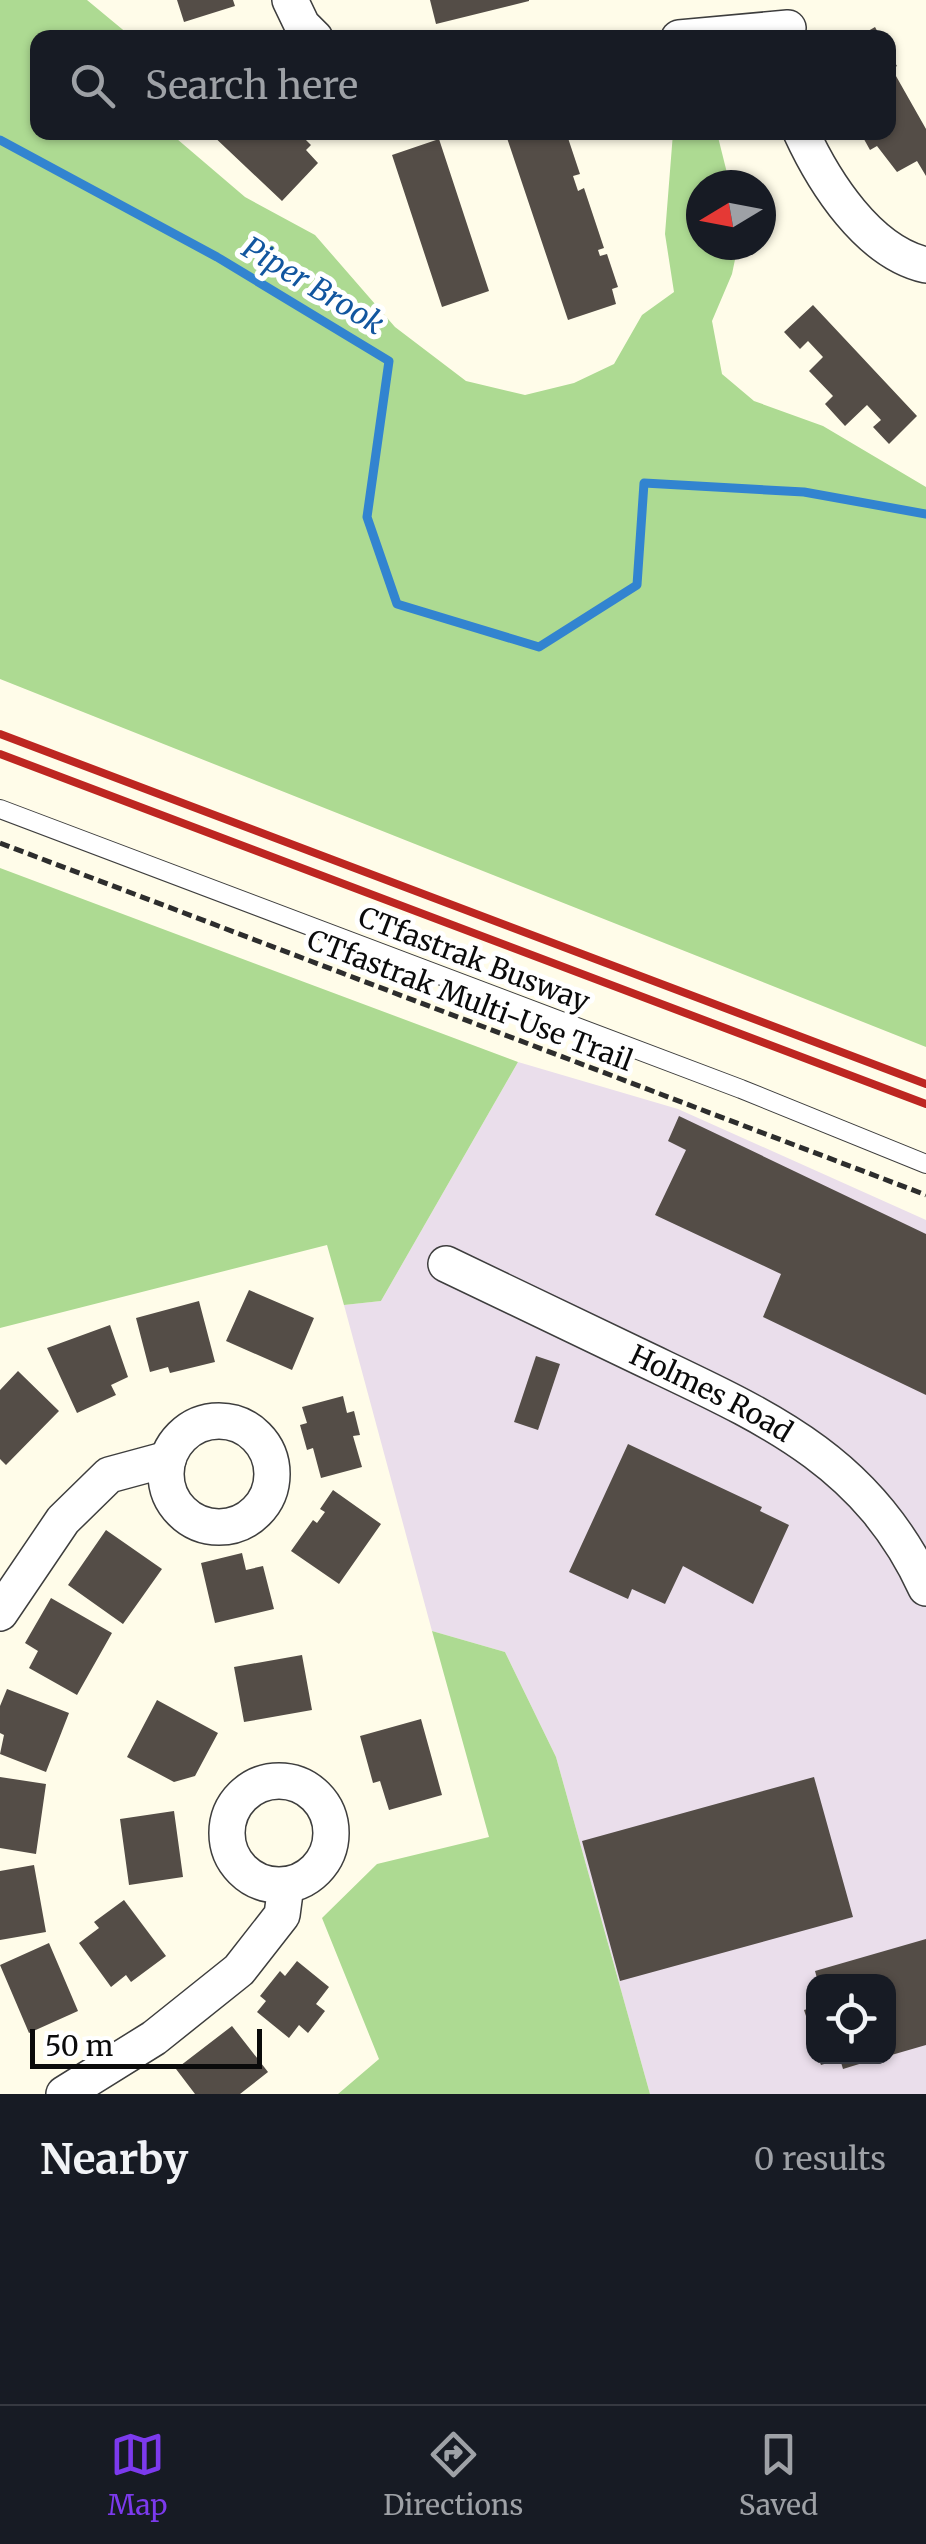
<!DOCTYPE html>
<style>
:root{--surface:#171b24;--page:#20242c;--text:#f1f3f6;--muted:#9ea1a6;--line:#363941;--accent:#7c3aed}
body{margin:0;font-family:Merriweather,serif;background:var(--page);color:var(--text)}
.controls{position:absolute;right:30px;bottom:30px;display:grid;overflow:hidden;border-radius:20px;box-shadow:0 2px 8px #0004}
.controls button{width:90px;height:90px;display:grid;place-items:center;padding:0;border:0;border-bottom:2px solid var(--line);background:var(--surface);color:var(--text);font:50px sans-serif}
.compass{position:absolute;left:686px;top:170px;width:90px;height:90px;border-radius:50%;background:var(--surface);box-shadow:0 2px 8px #0004;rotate:260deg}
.scale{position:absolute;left:30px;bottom:25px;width:232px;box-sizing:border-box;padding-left:10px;border:5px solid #0b0b0b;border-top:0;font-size:28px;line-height:35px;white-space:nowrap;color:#0b0b0b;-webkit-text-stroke:8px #fff;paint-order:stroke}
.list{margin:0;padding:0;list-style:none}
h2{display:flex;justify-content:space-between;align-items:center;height:130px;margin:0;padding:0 40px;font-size:42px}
h2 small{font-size:32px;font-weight:400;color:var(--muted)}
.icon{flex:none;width:55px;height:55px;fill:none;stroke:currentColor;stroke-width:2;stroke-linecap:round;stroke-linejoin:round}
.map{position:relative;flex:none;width:926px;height:2094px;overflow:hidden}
.search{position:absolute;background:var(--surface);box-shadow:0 2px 8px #0004;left:30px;right:30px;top:30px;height:110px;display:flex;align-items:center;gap:25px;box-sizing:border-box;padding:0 35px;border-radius:20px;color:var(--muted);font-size:38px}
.sheet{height:310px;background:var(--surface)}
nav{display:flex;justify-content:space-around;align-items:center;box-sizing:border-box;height:140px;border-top:2px solid var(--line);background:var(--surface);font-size:28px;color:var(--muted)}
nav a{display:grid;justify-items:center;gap:5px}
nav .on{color:var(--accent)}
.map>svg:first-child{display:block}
.industrial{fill:#eadeeb;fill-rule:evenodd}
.forest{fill:#adda92}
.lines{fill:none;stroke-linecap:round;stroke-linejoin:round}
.stream{stroke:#3284d0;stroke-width:9}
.building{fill:#544d47}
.service-casing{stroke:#3e3e3e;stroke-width:20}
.minor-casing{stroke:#3e3e3e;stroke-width:38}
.path{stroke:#2d2d2d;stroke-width:5;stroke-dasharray:10 5;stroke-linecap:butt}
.service{stroke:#fff;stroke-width:18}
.minor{stroke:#fff;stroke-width:35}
.rail{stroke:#bd2621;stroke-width:8}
.labels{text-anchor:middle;stroke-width:10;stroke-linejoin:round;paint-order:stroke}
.street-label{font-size:28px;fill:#0b0b0b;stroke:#fff}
.water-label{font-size:30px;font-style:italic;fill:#12569f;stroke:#fff}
</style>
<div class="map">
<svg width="926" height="2094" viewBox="0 0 926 2094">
<rect width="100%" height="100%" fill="#fffce9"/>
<path class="industrial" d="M518,1062L678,1109L926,1220V2094H650L556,1757L505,1652L432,1631L344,1305L381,1301ZM814,1982H888V2056H814Z"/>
<path class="forest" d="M0,0H87L128,34V38H38V132L170,133L245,197L315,235L395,327L466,381L525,395L574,383L614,364L642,315L674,292L665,234L673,133H717L730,185H701V245H738L732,274L712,321L722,374L754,401L823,426L926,487V1047L0,679Z
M0,868L518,1062L381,1301L344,1305L327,1245L0,1328Z
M432,1631L505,1652L556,1757L650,2094H338L379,2059L322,1918L377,1864L489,1837Z"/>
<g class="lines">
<path class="stream" d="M0,140L217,257L389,361L367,517L397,604L539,647L637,585L644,483L804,492L926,514"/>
</g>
<path class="building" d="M177,0H233L235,6L184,22Z
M430,0H529V1L436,24Z
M875,27L881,38H856Z
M888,51L897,66L892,69L926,129V176L917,161L897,172L877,146L870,150L860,132H888Z
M209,132H298L311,145L306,150L318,163L282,201Z
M505,132H566L580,174L573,176L578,191L584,188L604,248L598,250L600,256L607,254L618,287L612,289L616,304L568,320Z
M439,139L489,291L442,307L392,155Z
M813,305L917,416L889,444L873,427L881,420L867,405L845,426L825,404L833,396L809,371L823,357L808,341L800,349L784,332Z
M679,1116L926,1234V1395L763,1317L781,1274L655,1215L686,1150L668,1141Z
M249,1290L314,1318L292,1370L226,1341Z
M199,1301L215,1362L170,1373L168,1367L150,1372L136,1318Z
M110,1325L128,1377L111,1385L116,1395L77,1413L47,1348Z
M536,1356L560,1364L538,1430L514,1422Z
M18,1371L59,1411L6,1465L0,1459V1390Z
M343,1396L347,1413L354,1411L360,1435L353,1436L362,1467L321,1478L313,1448L307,1450L300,1425L307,1423L302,1407Z
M628,1444L762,1507L760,1511L789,1525L753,1604L683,1566L665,1604L632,1589L628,1599L569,1572Z
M333,1490L381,1524L339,1584L291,1551L313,1520L317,1523L325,1512L320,1509Z
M106,1530L162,1569L123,1624L68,1585Z
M242,1553L246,1570L263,1566L274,1609L215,1623L201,1563Z
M51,1598L112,1633L77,1695L29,1668L38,1651L25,1643Z
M302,1655L312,1710L244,1722L234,1667Z
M7,1689L69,1713L46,1772L0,1754L4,1735L0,1733V1706Z
M157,1700L218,1733L195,1776L174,1782L127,1757Z
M421,1719L442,1795L389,1810L380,1781L373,1783L360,1736Z
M0,1777L46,1784L36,1854L0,1848Z
M814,1777L853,1917L620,1981L582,1841Z
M174,1811L183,1877L129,1885L120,1819Z
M34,1865L46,1932L0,1940V1871Z
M124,1900L166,1956L131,1982L126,1975L111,1987L79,1943L99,1928L94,1922Z
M926,1939V2045L888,2056V1982H818L815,1971Z
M49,1943L78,2011L29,2033L0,1965Z
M297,1961L329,1987L316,2004L325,2011L308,2033L299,2025L289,2038L257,2012L266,2001L260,1996L280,1971L285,1976Z
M814,2007V2037H813L804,2010Z
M232,2026L268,2072L240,2094H195L176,2069Z
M818,2056H882V2057L843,2069L840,2059L821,2065Z"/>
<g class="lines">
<g class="service-casing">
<path id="service" d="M0,809L741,1089L926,1164"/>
</g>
<g class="minor-casing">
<g id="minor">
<path d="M290,0L302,25L315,38"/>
<path d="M679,38L788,28"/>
<path d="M801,132C824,182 868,252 926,265"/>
<path id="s1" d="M446,1264C510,1294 574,1325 638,1356C759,1414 866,1457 926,1588"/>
<circle cx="219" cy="1474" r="53"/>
<path d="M0,1613L63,1520L109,1475L168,1459"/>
<circle cx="279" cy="1833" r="52"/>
<path d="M64,2094L154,2038L239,1970L282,1915L286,1885"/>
</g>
</g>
<path class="path" d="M0,843L926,1195"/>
<use href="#service" class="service"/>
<use href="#minor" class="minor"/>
<path class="rail" d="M0,734L926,1084
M0,754L926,1104"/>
</g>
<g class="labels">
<g class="street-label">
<text transform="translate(474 959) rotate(21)" y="10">CTfastrak Busway</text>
<text transform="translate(470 1000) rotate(21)" y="10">CTfastrak Multi-Use Trail</text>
<text dy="10" stroke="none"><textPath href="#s1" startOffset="295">Holmes Road</textPath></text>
</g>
<g class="water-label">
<text transform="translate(313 286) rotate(31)" y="10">Piper Brook</text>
</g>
</g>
</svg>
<div class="controls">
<button><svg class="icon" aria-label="locate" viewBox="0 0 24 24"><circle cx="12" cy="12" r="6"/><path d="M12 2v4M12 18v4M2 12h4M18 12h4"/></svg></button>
</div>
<svg class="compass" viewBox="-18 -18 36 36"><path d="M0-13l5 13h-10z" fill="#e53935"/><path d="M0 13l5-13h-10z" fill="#9ea1a6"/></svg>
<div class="scale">50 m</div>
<div class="search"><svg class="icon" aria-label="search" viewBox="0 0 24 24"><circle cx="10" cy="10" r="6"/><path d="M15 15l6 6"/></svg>Search here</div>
</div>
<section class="sheet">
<h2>Nearby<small>0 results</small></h2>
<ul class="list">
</ul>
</section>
<nav>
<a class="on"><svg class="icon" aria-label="map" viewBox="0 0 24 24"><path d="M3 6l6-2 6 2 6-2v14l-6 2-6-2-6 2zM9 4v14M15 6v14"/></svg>Map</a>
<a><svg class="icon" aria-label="directions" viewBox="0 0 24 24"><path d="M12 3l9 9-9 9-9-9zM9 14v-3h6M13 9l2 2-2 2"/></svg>Directions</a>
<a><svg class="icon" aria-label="saved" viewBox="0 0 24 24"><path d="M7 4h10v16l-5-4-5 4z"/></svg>Saved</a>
</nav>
